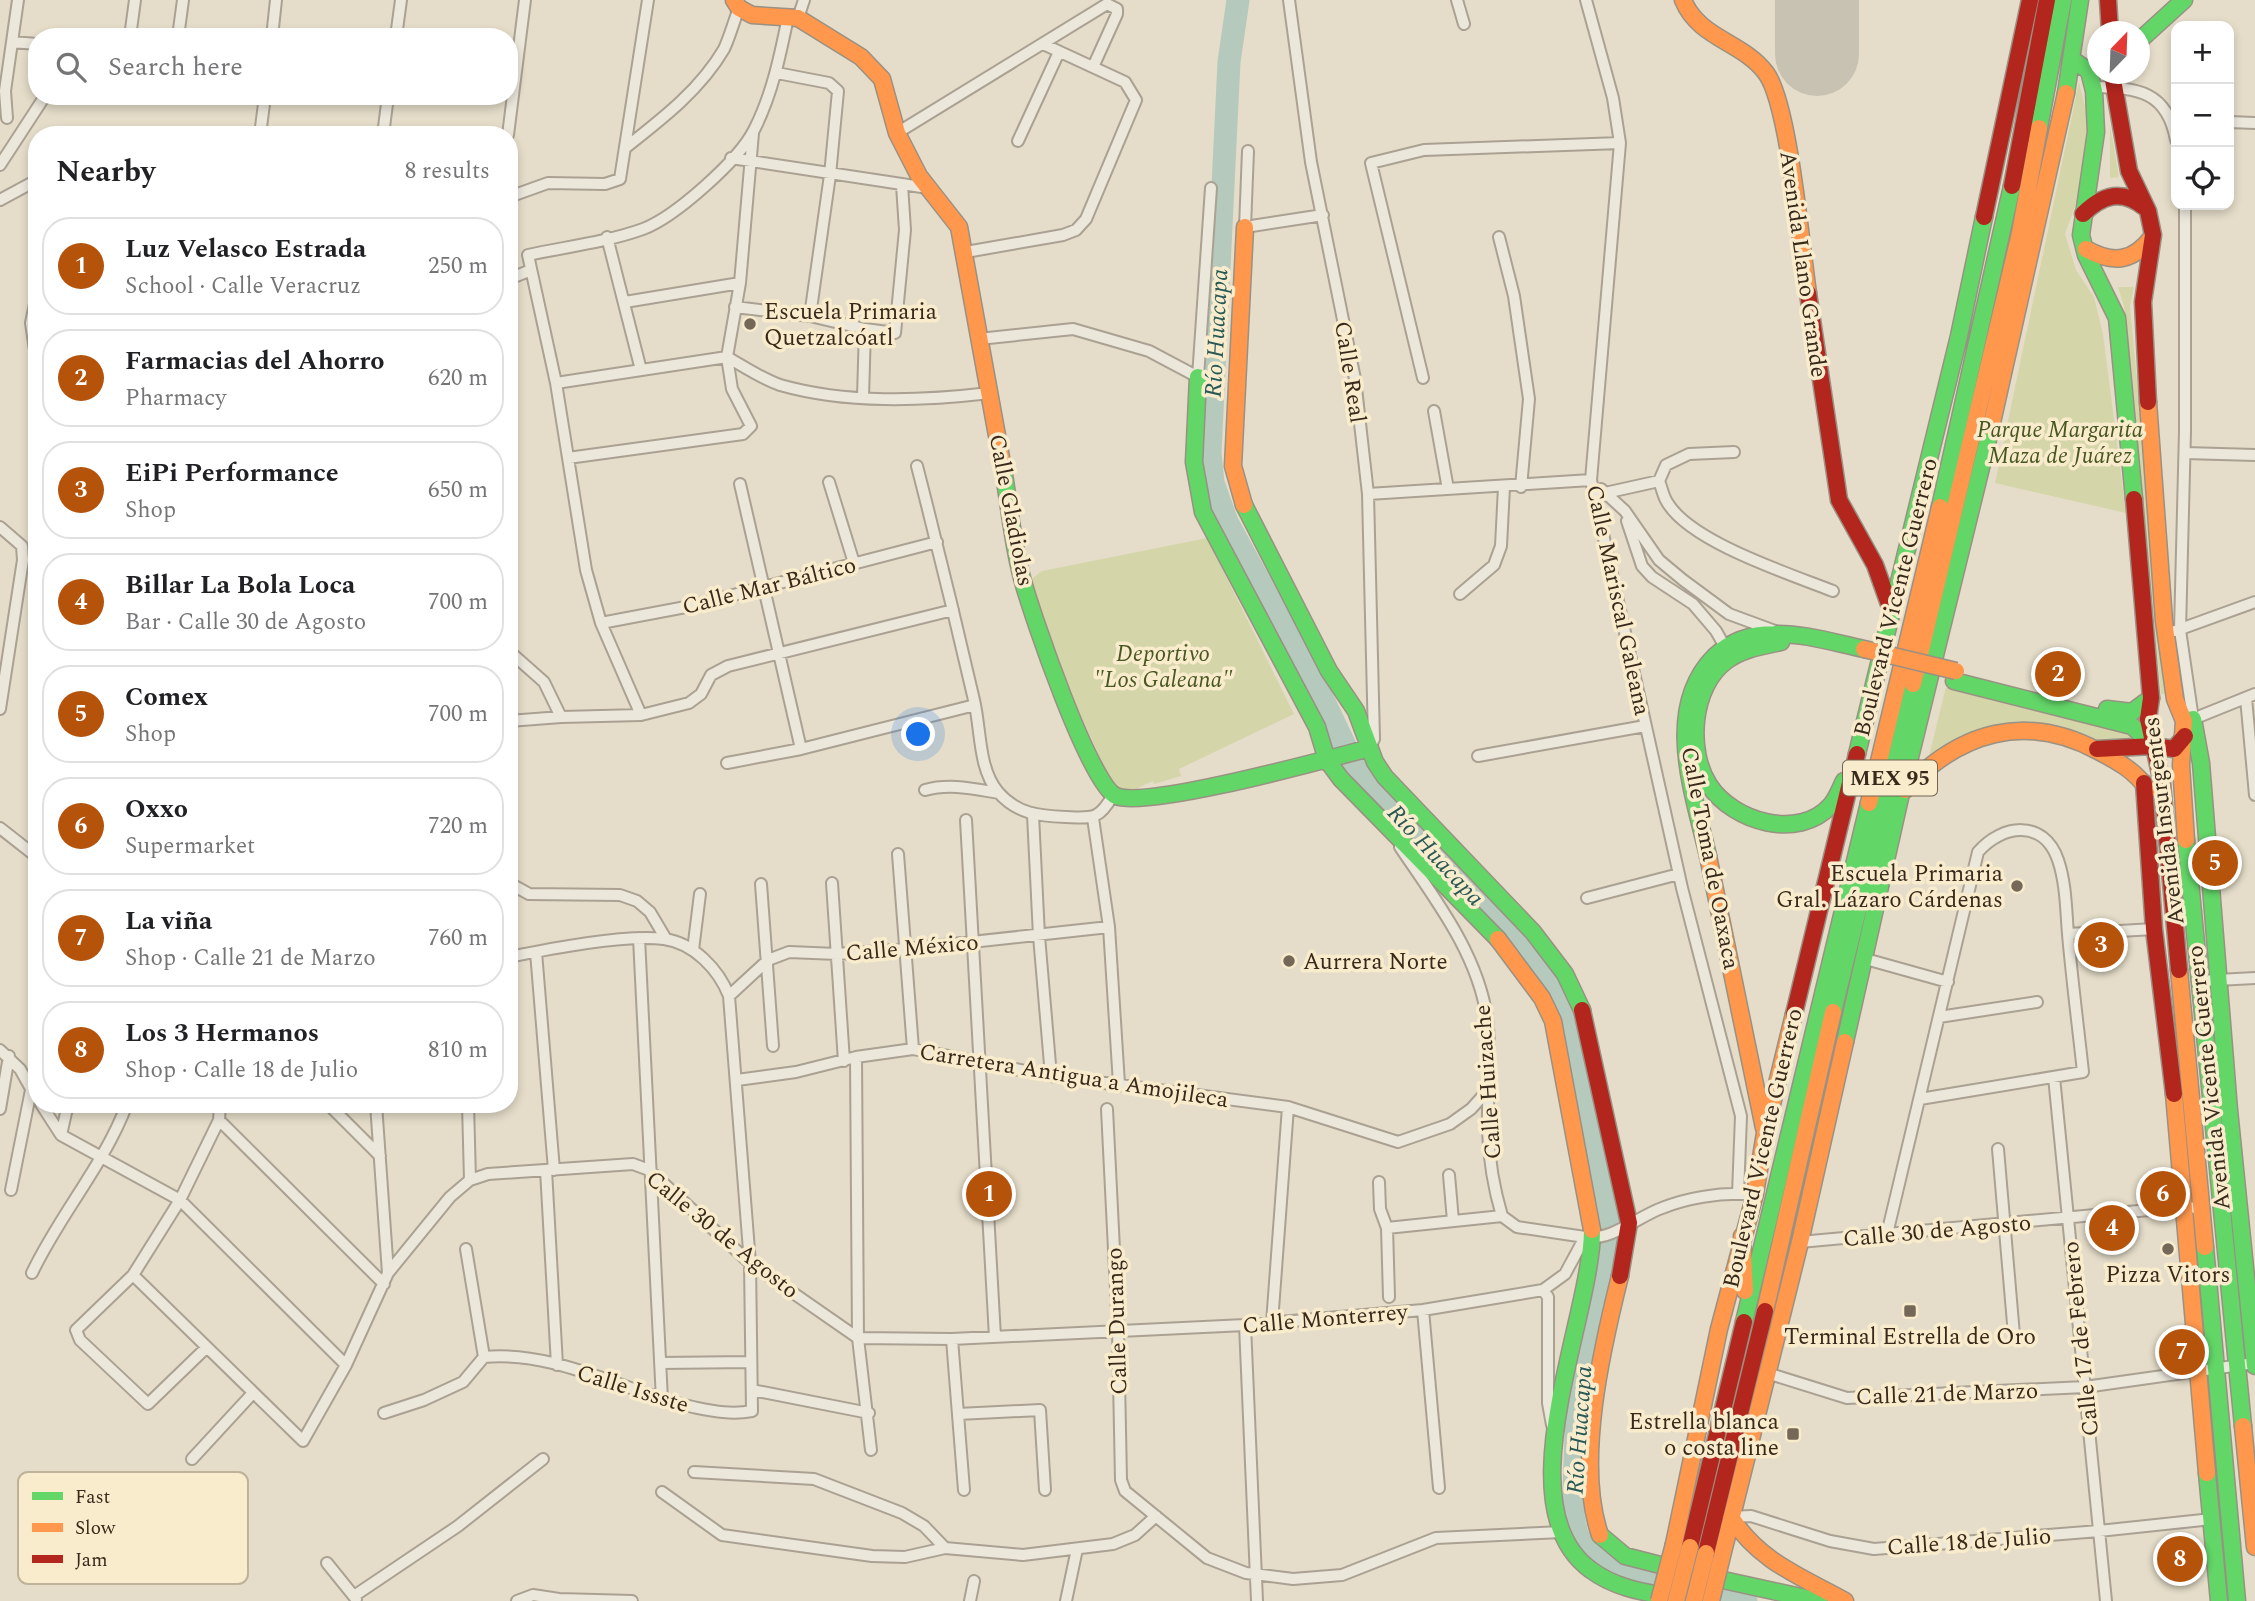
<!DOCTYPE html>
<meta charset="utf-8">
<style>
:root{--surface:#fff;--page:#f6f6f6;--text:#202124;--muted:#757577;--line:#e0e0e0;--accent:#b45309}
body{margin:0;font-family:Spectral,serif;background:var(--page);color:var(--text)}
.controls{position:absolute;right:21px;top:21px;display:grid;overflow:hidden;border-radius:14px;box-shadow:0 4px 10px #0003}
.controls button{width:63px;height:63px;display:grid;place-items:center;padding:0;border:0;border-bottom:2px solid var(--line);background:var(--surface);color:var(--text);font:35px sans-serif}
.compass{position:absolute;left:2087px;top:21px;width:63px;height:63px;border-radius:50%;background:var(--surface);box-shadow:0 4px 10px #0003;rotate:23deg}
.you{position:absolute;left:919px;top:735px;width:24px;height:24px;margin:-18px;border:5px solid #fff;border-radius:50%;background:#1a73e8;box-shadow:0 0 0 10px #1a73e833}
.badge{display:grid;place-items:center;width:46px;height:46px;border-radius:50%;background:var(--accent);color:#fff;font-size:23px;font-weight:700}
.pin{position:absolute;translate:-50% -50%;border:4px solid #fff;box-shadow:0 2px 7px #0006}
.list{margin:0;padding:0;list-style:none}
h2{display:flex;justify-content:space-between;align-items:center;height:91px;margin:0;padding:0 28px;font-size:30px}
h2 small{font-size:23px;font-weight:400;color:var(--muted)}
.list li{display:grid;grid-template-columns:46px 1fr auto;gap:21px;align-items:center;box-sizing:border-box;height:98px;margin:0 14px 14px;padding:0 14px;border:2px solid var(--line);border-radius:28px}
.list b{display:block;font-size:26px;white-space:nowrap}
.list p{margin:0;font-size:23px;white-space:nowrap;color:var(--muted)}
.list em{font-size:23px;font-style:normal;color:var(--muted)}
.icon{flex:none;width:38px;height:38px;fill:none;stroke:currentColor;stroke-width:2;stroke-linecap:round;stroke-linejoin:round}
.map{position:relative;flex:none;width:2255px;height:1601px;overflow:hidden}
.search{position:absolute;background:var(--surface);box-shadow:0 4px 10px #0003;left:28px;top:28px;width:490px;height:77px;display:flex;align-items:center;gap:18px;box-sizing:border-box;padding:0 24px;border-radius:28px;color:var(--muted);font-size:26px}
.panel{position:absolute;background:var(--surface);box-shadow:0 4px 10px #0003;left:28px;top:126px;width:490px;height:987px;border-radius:28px}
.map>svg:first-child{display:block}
.green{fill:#d5d5aa}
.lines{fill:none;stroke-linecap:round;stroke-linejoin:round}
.river{stroke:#b5cabd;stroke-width:23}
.runway{stroke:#c8c2b2;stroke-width:84}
.street-casing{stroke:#aaa193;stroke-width:14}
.fast-casing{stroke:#999183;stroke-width:19}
.slow-casing{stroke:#999183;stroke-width:19}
.jam-casing{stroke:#999183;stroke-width:19}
.street{stroke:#ece7db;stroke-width:10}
.fast{stroke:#63d668;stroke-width:16}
.slow{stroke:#ff974d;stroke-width:16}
.jam{stroke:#b3261e;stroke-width:16}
.slow-bridge-casing{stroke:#999183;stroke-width:19;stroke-linecap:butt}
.slow-bridge{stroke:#ff974d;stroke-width:16}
.poi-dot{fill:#756858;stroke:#f8eccd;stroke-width:2.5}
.labels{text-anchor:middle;stroke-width:7;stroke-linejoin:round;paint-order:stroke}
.shield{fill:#f8eccd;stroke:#726450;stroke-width:2}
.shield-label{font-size:21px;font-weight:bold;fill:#38291b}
.street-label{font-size:23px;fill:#38291b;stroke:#f8eccd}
.poi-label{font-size:23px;fill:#38291b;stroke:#f8eccd;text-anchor:start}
.park-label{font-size:23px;font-style:italic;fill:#485620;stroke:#f8eccd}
.water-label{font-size:24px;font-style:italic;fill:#295956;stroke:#f8eccd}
.key{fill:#f8eccd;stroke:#beb298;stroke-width:2}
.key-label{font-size:19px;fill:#38291b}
</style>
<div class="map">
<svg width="2255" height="1601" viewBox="0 0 2255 1601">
<rect width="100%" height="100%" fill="#e5ddc9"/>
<path class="green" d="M2079,82L2088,119V160L2082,187L2065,234L2076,270L2094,297L2103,334L2126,513L1995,483Z
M2110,125L2119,177L2110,178Z
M2118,287H2134L2130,306L2167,694H2161L2124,306Z
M1207,538L1294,714L1179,769L1181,776L1154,784L1153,781L1118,797L1022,586L1042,571Z
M1946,687L2127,732L2133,742L2098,741L2061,730L2005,728L1927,764Z"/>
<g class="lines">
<path class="river" d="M1238,0L1229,62L1210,453L1213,483L1227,522L1319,691L1357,771L1505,928L1549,984L1574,1036L1609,1213L1611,1246L1578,1382L1573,1515L1577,1535L1590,1552L1608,1567L1746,1601"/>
<path class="runway" d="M1817,0V54"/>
<g class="street-casing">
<path id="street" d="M1289,0L1311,162L1355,379L1368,494L1374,739L1370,748
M1457,0L1464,24
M1586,0L1613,98L1620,143L1591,480L1682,888L1741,1116L1738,1194
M798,18L804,0
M130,37L135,0
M178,37L183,0
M272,37L276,0
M396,37L401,0
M12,42L37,44
M777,73L829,83L838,91L830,175L810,316
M2094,87C2138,88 2167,91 2176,140
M7,118L5,91L18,0
M2229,122L2255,123
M897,133L1107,4L1117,9V14L1093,67
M260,135L265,96
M383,135L388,96
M508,135L525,0
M1018,141L1059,52
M625,148C662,119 700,90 724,49C730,36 734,21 739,8
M1248,151L1245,227L1323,215
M731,158L928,188
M0,165L45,96
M509,197L548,183L605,184L620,179L648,0
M0,200L37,180
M2185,205V431L2180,630L2193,719L2255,694
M607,237L641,370
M1499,237L1514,296L1529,399L1521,487
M966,252L1063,235L1076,230L1086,219L1136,100L1125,82L1043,44
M509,279L531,270
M37,294L31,323L37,364
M625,302L740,283
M735,307L810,316L865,329L895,333L905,230L902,185
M979,339L1073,329L1149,351L1198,377L1211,188
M727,357C743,366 762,379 780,385C847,404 921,401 990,393
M1423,378L1371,163L1424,150L1620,143
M556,383L727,357
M863,397L865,329
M1434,411L1448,489
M2185,453L2255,455
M568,458L743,434L751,426L732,389L727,357L740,283L753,133
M917,466C937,544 956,622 974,700C981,729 978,768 998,792C1017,814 1039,816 1066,817C1093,818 1099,820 1113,795
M1659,481L1666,465L1689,454L1734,452
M829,482L854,563
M740,484L801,749
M1601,489L1625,511L1659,560L1683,580L1729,614L1775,631
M1605,493L1659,481C1662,488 1663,496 1667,502C1690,542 1790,574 1833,591
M1368,494L1591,480
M1627,521L1642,566L1652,577L1693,604L1716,631L1729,654
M0,527L22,546L23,560L0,709
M1460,594L1494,565L1501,546L1504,487
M601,623L691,606L937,542
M2175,631L2255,602
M509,651L544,682L561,717
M2246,698L2255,795
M641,715L601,623L586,570L556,383L528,255C565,247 607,242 643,229C675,217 739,160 754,130C772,95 780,56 788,17
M509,721L561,717L641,715L689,703L701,694L711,675L728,666L953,610
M1478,756L1645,726
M727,763L801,749L975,705
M925,790C950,783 974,789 999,793
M1033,815L1039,936L1051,1076
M1093,818L1109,927L1119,1084
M966,820L995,1337
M0,828L37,857
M1400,847C1435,899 1478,954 1487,1018C1492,1055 1487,1093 1488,1131C1489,1159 1494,1189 1502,1216
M898,854L913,1049
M509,883L529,894L620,895L637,901L650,912L666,939
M832,883L844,1061
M761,884L773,1046
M1587,898L1679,874
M2068,934L2154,929
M639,938L662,1400
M693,950L700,894
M536,952L554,1170
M1862,958L1948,982
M2198,981L2255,978
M729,996L768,960L789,952L837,954L907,949L1109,927
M1939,1017L2037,1002
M0,1050L20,1069L34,1094
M856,1057L858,1338L871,1450
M2054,1077L2106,1601
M737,1080L796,1072L856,1057L913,1049L1051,1076L1288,1107L1398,1142L1450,1124L1471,1109L1489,1089
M41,1104L61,1135L180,1200L346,1365
M328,1104L380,1156
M376,1104L388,1273
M468,1104L470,1180
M0,1109L9,1056
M1107,1109L1118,1330L1121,1480L1125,1491L1207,1558L1246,1573L1293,1579L1342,1575L1436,1538L1562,1532
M219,1120L384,1284
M61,1135L68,1104
M1998,1149L2014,1335
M546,1170L557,1365
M1449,1175L1453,1221
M1379,1182L1380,1209L1387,1228L1389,1297
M11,1190L31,1090
M1502,1216L1517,1227L1585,1237
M1387,1228L1502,1216
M1887,1234L1978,852C2002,824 2044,819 2058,860C2066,883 2066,910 2068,934C2072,980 2078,1026 2083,1072L1920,1099
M1800,1242L2182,1207L2200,1208
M466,1249L484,1357
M32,1273C60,1214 104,1165 127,1104
M133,1275L303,1441L346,1365L388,1273L450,1197L470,1180L488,1174L633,1164L649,1170L750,1263L858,1338
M1543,1290L1548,1297V1403L1552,1425
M1423,1310L1439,1488
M1272,1323L1288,1107
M1245,1325L1257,1601
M858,1338L952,1339L1245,1325L1423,1310L1543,1290L1565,1274L1585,1237C1612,1241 1637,1217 1662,1208C1687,1198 1718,1193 1744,1194
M952,1339L964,1490
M206,1348L148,1404L80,1340L76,1330L133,1275L180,1200L219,1120L220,1104
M660,1363L751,1362
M1767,1373L1847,1398L2085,1387L2255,1363
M752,1390L869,1413
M384,1413L424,1400L463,1382L484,1357C555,1350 625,1392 693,1407C713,1411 731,1415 752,1411L750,1263L729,996C719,970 694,943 664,939C625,934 549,949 509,957
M958,1414L1040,1410L1045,1490
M192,1459L253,1393
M694,1472L814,1479L902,1513L924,1526L945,1548
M662,1492L722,1535L872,1556L905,1557L945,1548L1023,1555L1113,1544L1135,1535L1156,1516
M1731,1517L1751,1516L1830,1541L1874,1549L2099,1531L2212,1519
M327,1563L356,1599
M354,1596L458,1526L543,1459
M517,1601L533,1595L559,1599L632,1601
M970,1601L974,1581
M1066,1601L1077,1549"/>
</g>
<g class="fast-casing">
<path id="fast" d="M2140,40L2184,0
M2073,60L2089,71L2094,91L2096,132L2081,235L2086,255L2117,318L2134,499
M2066,93L2080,0
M2039,128L2063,0
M1198,377L1194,462L1203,512L1317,727L1327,760L1341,779L1498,939
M1002,463C1009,501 1012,541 1022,578C1031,612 1090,785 1116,796C1148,809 1327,759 1370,748
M1244,505L1329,671L1356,711L1375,762L1385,777L1533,932L1565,974L1582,1010
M1940,507L2012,186
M1781,642C1762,646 1742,649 1726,661C1691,687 1687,751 1709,785C1733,822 1799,841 1831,805C1837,798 1840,789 1844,781
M1954,681L2132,726L2152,744
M2107,709L2132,712L2151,698
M2188,720L2193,719L2201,763L2229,1110L2255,1366
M1857,754L1959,336L1984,217
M2186,840L2243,1426
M1708,856C1694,794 1662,709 1715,656C1731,641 1752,634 1774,634C1804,633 1835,643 1864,649
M1833,1012L1913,684
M1845,1042L1900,798L1991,427
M1592,1230C1592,1317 1503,1507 1591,1570C1615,1588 1643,1592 1671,1597
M2205,1247L2237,1601
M1744,1322L1869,803
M2207,1473L2219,1601
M1600,1535L1625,1556L1680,1570
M1705,1576L1819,1601"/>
</g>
<g class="slow-casing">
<path id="slow" d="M734,0L739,8L752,15L798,18L861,57L882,79L897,133L919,176L959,227L1002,463
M1683,0C1699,39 1742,41 1766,73C1789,104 1801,247 1808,293
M2086,249C2113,264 2133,262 2152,237
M2148,402L2164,621L2175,699L2184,721L2181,765L2186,840
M1991,427L2066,93
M1244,505L1233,466L1245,227
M1913,684L2020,233L2039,128
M1905,790C1959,732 2025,712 2098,751C2117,761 2136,771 2148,790
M1869,803L1940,507
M1708,856L1764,1128
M1498,939L1542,998L1553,1021L1592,1230
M2179,970L2205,1247
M2174,1094L2207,1473
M1742,1236L1745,1291
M1765,1311L1833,1012
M2243,1426L2255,1547
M1731,1517C1758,1561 1802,1577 1845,1601
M1600,1535C1575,1463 1602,1348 1620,1276
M1674,1544L1719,1329L1755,1194L1765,1133L1794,1014
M1721,1560L1800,1242L1845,1042"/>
</g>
<g class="jam-casing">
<path id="jam" d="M2108,0L2110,32
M2112,74L2129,171L2148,211L2153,235L2143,302L2148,402
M2012,186L2047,0
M2083,214C2102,195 2122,189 2144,207
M1984,217L2030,0
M1808,293L1839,500L1875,565L1890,607
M2134,499L2151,698L2148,719L2162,783L2179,970
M2097,749L2153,746L2174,749L2185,736
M2144,783L2154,929L2174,1094
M1582,1010L1629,1223L1620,1276
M1794,1014L1857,754
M1690,1547L1744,1322
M1706,1553L1765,1311"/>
</g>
<use href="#street" class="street"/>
<use href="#fast" class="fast"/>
<use href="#slow" class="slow"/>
<use href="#jam" class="jam"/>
<g class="slow-bridge-casing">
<path id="slow-bridge" d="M1864,649L1956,671
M1659,1601L1674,1544
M1676,1601L1690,1547
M1694,1601L1706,1553
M1711,1601L1721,1560"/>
</g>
<use href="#slow-bridge" class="slow-bridge"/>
</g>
<g class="poi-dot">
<circle cx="750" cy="324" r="7"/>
<circle cx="2017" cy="886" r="7"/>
<circle cx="1289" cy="961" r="7"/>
<circle cx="2168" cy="1249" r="7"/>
<rect x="1903" y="1304" width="14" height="14" rx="3.5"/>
<rect x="1786" y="1427" width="14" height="14" rx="3.5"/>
</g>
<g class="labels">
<rect class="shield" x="1843" y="760.5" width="94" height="35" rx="5"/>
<g class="shield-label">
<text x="1890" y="785">MEX 95</text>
</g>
<g class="street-label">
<text transform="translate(1804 264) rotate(82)" y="8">Avenida Llano Grande</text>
<text transform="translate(1351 372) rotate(81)" y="8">Calle Real</text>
<text transform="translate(1012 510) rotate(79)" y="8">Calle Gladiolas</text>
<text transform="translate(769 585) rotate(-14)" y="8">Calle Mar Báltico</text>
<text transform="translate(1895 597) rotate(-76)" y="8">Boulevard Vicente Guerrero</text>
<text transform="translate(1619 600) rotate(78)" y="8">Calle Mariscal Galeana</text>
<text transform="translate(2163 821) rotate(-97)" y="8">Avenida Insurgentes</text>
<text transform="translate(1711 858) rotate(79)" y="8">Calle Toma de Oaxaca</text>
<text transform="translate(912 947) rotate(-5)" y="8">Calle México</text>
<text transform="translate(1074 1075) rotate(9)" y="8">Carretera Antigua a Amojileca</text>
<text transform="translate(2208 1078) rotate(-96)" y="8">Avenida Vicente Guerrero</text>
<text transform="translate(1487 1082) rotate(-94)" y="8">Calle Huizache</text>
<text transform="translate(1762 1148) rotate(-77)" y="8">Boulevard Vicente Guerrero</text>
<text transform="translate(1937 1230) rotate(-5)" y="8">Calle 30 de Agosto</text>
<text transform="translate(723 1234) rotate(39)" y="8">Calle 30 de Agosto</text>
<text transform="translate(1325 1318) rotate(-5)" y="8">Calle Monterrey</text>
<text transform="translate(1116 1321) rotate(-92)" y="8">Calle Durango</text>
<text transform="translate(2080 1339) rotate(-96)" y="8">Calle 17 de Febrero</text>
<text transform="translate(633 1388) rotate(17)" y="8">Calle Issste</text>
<text transform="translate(1947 1393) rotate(-2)" y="8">Calle 21 de Marzo</text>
<text transform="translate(1969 1541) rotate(-4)" y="8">Calle 18 de Julio</text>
</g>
<g class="poi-label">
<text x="764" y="319">Escuela Primaria<tspan x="764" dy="26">Quetzalcóatl</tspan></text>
<text x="2003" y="881" text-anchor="end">Escuela Primaria<tspan x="2003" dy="26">Gral. Lázaro Cárdenas</tspan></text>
<text x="1303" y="969">Aurrera Norte</text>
<text x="2168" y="1282" text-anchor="middle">Pizza Vitors</text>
<text x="1910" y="1344" text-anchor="middle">Terminal Estrella de Oro</text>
<text x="1779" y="1429" text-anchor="end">Estrella blanca<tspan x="1779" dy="26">o costa line</tspan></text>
</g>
<g class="park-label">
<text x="2060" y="437">Parque Margarita<tspan x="2060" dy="26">Maza de Juárez</tspan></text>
<text x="1163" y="661">Deportivo<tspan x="1163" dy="26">"Los Galeana"</tspan></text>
</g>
<g class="water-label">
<text transform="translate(1216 333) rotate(-87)" y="8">Río Huacapa</text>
<text transform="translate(1436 855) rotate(47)" y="8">Río Huacapa</text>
<text transform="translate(1579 1430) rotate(-86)" y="8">Río Huacapa</text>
</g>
</g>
<rect x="18" y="1472" width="230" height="112" rx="10" class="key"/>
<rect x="32" y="1492" width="31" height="8" fill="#63d668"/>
<rect x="32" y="1523" width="31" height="9" fill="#ff974d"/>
<rect x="32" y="1555" width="31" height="8" fill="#b3261e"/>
<g class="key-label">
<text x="75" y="1503">Fast</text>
<text x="75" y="1534">Slow</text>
<text x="75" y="1566">Jam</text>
</g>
</svg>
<div class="controls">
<button>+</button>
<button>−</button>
<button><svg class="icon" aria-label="locate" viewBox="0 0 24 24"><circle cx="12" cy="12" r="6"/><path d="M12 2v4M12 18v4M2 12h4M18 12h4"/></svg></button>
</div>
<svg class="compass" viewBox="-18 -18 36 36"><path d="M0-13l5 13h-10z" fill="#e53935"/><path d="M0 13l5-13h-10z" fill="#757577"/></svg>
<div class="you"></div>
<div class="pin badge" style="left:989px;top:1194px">1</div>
<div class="pin badge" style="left:2058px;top:674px">2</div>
<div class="pin badge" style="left:2101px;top:945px">3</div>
<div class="pin badge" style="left:2112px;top:1228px">4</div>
<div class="pin badge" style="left:2215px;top:863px">5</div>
<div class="pin badge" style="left:2163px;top:1194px">6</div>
<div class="pin badge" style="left:2182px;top:1352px">7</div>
<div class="pin badge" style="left:2180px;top:1559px">8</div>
<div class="search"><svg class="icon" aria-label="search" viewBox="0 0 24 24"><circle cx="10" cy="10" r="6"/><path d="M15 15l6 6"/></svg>Search here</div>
<section class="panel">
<h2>Nearby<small>8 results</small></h2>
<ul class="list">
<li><span class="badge">1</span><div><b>Luz Velasco Estrada</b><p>School · Calle Veracruz</p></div><em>250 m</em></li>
<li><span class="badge">2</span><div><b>Farmacias del Ahorro</b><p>Pharmacy</p></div><em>620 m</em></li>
<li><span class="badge">3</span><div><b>EiPi Performance</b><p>Shop</p></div><em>650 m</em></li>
<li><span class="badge">4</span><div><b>Billar La Bola Loca</b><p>Bar · Calle 30 de Agosto</p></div><em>700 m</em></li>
<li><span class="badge">5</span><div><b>Comex</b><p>Shop</p></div><em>700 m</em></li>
<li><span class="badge">6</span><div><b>Oxxo</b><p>Supermarket</p></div><em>720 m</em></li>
<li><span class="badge">7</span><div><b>La viña</b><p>Shop · Calle 21 de Marzo</p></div><em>760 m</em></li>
<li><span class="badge">8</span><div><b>Los 3 Hermanos</b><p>Shop · Calle 18 de Julio</p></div><em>810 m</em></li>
</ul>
</section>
</div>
